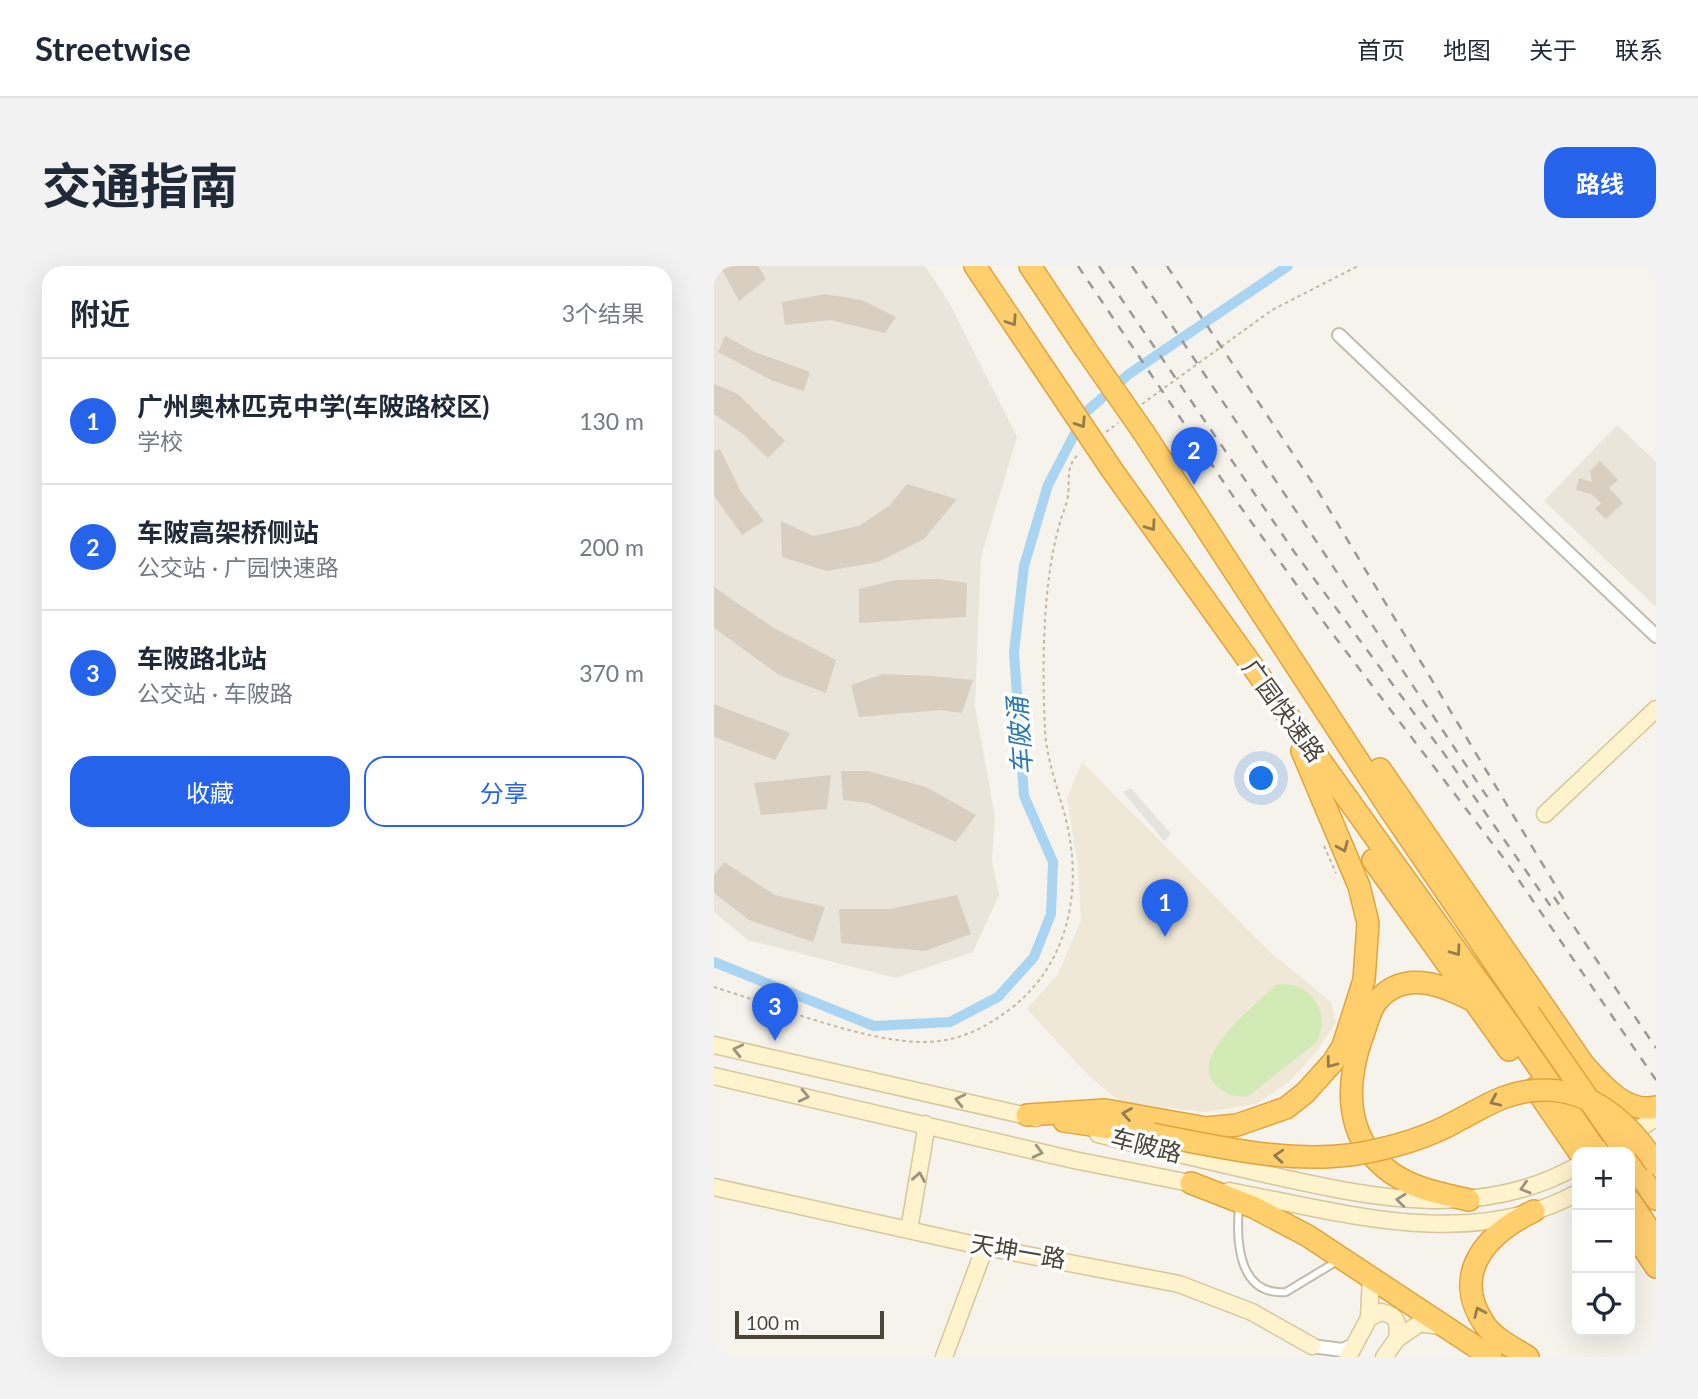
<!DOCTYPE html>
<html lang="zh">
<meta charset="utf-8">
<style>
:root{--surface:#fff;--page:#f2f2f3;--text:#1f2937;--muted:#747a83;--line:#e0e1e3;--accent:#2563eb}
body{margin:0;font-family:Lato,"Noto Sans SC",sans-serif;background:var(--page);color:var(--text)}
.controls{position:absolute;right:21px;bottom:21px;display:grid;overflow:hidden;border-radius:14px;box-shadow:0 7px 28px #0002}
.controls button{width:63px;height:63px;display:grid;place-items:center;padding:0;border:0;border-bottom:2px solid var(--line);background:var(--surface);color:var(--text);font:35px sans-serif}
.scale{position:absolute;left:21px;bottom:18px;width:149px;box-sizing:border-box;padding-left:7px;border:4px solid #4b4439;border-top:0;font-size:19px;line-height:24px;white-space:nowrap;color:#4b4439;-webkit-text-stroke:5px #fff;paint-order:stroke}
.you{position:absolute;left:548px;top:513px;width:24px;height:24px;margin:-18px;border:5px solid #fff;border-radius:50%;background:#1a73e8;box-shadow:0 0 0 10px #1a73e833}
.badge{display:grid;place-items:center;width:46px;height:46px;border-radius:50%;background:var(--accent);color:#fff;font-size:23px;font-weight:700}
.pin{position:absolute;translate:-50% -58px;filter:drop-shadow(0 2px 4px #0008)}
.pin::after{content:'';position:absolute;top:37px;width:24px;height:21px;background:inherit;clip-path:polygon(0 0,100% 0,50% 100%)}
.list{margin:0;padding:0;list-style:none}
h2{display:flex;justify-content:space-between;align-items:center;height:91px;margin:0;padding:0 28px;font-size:30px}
h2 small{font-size:23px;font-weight:400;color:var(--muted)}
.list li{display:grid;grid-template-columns:46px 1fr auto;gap:21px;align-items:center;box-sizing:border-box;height:126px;padding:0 28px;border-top:2px solid var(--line)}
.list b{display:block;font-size:26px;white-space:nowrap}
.list p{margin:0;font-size:23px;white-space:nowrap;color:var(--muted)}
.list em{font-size:23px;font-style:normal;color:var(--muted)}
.actions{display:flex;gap:14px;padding:21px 28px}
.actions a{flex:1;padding:16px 0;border:2px solid var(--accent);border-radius:21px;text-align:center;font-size:24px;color:var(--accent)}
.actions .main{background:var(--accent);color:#fff}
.icon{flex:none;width:38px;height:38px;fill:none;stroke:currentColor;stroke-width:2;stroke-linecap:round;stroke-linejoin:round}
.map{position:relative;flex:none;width:942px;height:1091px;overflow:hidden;border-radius:21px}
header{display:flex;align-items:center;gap:42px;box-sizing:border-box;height:98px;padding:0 35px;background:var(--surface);border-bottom:2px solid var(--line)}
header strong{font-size:33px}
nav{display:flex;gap:38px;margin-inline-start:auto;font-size:24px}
.intro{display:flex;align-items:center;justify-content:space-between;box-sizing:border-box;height:168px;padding:0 42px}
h1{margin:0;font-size:49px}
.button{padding:18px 32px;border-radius:21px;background:var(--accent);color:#fff;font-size:24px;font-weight:700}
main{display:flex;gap:42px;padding:0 42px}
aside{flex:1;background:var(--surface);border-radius:21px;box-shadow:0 7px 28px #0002}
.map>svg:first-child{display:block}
.residential{fill:#eae5da}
.education{fill:#efe8d6}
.green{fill:#d2eab5}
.parking{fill:#e5e3e0}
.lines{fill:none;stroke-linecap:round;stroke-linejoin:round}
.canal{stroke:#a9d4f2;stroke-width:10}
.building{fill:#d8cfc1}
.lane-casing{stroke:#c2bbae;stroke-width:10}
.street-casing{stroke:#c2bbae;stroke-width:16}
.secondary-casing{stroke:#d6c79b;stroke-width:19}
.highway-casing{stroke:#e0a43c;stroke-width:24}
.path{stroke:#c4b79f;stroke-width:2;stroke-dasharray:3.5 3.5;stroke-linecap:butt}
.lane{stroke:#fff;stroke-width:6}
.street{stroke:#fff;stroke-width:12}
.secondary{stroke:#fff3cd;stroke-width:16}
.highway{stroke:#ffcf6e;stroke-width:21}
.rail{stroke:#9a9a9a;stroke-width:2.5;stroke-dasharray:9 9;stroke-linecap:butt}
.highway-bridge-casing{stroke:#e0a43c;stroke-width:24;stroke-linecap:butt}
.highway-bridge{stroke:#ffcf6e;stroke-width:21}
.oneway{stroke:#937c4e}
.oneway2{stroke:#9c937c}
.labels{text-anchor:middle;stroke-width:7;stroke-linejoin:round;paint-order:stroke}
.street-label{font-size:24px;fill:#4b4439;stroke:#fff}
.water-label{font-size:26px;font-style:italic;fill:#2e7ab2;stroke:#fff}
</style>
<header>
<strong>Streetwise</strong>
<nav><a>首页</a><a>地图</a><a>关于</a><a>联系</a></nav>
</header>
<div class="intro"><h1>交通指南</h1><a class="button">路线</a></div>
<main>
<aside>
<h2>附近<small>3个结果</small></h2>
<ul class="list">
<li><span class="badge">1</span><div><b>广州奥林匹克中学(车陂路校区)</b><p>学校</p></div><em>130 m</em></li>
<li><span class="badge">2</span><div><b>车陂高架桥侧站</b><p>公交站 · 广园快速路</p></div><em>200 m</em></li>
<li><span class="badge">3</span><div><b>车陂路北站</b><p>公交站 · 车陂路</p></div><em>370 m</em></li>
</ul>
<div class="actions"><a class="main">收藏</a><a>分享</a></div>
</aside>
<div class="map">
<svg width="942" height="1091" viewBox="0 0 942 1091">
<rect width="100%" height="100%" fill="#f6f3ec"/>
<path class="residential" d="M0,0H211L236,38L303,171L267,291L261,440L281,551L278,594L285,629L259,686L182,712L34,674L0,646Z
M903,159L942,196V341L830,235Z"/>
<path class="education" d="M368,496L557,687L617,736L622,756L603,785L575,816L542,838L491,846L407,836L378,813L313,743L344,708L367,654L364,601L353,532Z"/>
<path class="green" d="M568,718C599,718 618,749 602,777L534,830C522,832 513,828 504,821C469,794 543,738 562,719Z"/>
<path class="parking" d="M417,522L457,568L450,575L409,526Z"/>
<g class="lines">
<path class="canal" d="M0,696L160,760L236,756L284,731L320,691L337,648L339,596L310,530L300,386L310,300L334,219L372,146L415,108L574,0"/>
</g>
<path class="building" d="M6,0H44L52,13L25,35Z
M111,28L148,34L182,51L171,67L116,54L71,59L68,36Z
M11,70L41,86L96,106L90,125L59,115L4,86Z
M0,118L24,128L71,175L54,192L29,168L0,148Z
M6,183L27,226L50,255L28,269L0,230V185Z
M886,195L904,214L895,222L909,237L892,253L881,243L887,237L877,228L862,224L865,212L878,216L876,205Z
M193,218L243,233L210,273L164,296L113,305L68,291L67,255L99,270L145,260L176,239Z
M224,313L253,317L252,351L145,357V323L181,314Z
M0,321L60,362L122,394L112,427L65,409L0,362Z
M169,408L218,410L259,414L248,447L226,444L145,451L137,419Z
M0,438L76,467L61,494L0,471Z
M127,505H154L212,521L262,549L242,576L154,537L129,534Z
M117,509L113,543L47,549L40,517Z
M10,596L61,629L111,641L99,676L35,654L0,627V609Z
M243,629L257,668L211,685L127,677L125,643H176Z"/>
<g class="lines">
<g class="lane-casing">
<path id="lane" d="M525,941C522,975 524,1030 572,1026L625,994"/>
</g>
<g class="street-casing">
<path id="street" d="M625,69L942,370
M598,1080L628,1084L642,1078"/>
</g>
<g class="secondary-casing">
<path id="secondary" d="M831,548L942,443
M0,779L322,852
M0,810L360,894L486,919
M384,868C441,883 499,896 556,909C659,932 766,955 863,900
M887,886L942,852
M0,921L271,981L465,1018L538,1046L598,1080
M515,925C627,946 756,986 863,927
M195,964L211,870V858
M655,1052L667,1046C684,1049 685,1058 683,1073
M230,1091L271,981
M634,1091L655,1052L657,1011
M670,1091L683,1073L706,1057L726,1060"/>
</g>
<g class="highway-casing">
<path id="highway" d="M261,0L335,110
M316,0L370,81
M430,167L677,545L815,747
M398,204L795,758L883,886
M666,503L870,799C888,819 912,848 942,841
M659,594L795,784
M821,822L865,886
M313,849L391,844L492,862L523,859L572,842L591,827L619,796L629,780L650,714L654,657L645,620L588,485
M350,855L438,868
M916,894L942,933
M477,917L539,941L594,970L777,1091
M755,934C725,927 695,922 671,902C631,869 632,819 647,774C652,762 655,745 663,735C689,704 726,718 756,733
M916,935L942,974
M916,962L942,1001
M814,1091C800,1082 781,1073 771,1059C735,1007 774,967 820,945"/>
</g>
<path class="path" d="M428,138L558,44L644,0
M392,166L404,157
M610,580L622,607
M0,721C59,739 150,776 209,776C245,776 272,762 300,740C355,695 368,624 353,558C346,528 333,497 331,465C328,400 328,312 348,250C350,244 353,237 354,230C356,213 351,199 366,187"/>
<use href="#lane" class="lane"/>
<use href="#street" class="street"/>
<use href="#secondary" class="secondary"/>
<use href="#highway" class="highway"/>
<path class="rail" d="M364,0L523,236L605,350L791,594L942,814
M385,0L581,287L731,489L840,645
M418,0L778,538
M453,0L604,225L852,637
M840,631L942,782"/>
<g class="highway-bridge-casing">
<path id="highway-bridge" d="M370,81L430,167
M335,110L398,204
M815,747L911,886
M438,868C506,881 573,898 643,888C677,882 713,872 743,855C759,847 774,837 791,831C857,808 907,844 942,898"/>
</g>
<use href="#highway-bridge" class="highway-bridge"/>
</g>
<defs><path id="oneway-chevron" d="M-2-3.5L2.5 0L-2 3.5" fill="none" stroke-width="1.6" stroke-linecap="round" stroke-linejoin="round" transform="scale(1.75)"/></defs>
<g class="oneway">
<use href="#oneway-chevron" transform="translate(298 55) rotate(56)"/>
<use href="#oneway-chevron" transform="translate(367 157) rotate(57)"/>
<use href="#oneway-chevron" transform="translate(437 260) rotate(55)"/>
<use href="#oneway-chevron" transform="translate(629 581) rotate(67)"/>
<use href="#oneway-chevron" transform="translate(742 685) rotate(54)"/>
<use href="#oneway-chevron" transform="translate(617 797) rotate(127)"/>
<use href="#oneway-chevron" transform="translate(781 835) rotate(156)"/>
<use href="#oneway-chevron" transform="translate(413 848) rotate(-170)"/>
<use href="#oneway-chevron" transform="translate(565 890) rotate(-176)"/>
<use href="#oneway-chevron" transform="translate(765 1046) rotate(-114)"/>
</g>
<g class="oneway2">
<use href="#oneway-chevron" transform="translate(24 784) rotate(-167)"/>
<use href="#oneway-chevron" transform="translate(90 830) rotate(13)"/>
<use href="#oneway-chevron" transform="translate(246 834) rotate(-167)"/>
<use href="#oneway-chevron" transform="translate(324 886) rotate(14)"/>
<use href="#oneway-chevron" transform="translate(205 911) rotate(-80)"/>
<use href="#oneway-chevron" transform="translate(811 922) rotate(163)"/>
<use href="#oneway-chevron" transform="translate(687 934) rotate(-174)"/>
</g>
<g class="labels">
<g class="street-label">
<text transform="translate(569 445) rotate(54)" y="8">广园快速路</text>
<text transform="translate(432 880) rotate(14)" y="8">车陂路</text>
<text transform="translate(304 986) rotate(10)" y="8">天坤一路</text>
</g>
<g class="water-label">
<text transform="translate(306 470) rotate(-94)" y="9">车陂涌</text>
</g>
</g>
</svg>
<div class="controls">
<button>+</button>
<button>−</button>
<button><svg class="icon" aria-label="locate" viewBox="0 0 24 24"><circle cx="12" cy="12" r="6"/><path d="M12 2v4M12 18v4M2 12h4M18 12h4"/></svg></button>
</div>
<div class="scale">100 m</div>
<div class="you"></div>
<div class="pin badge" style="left:451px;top:671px">1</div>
<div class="pin badge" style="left:480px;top:219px">2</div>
<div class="pin badge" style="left:61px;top:775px">3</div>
</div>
</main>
